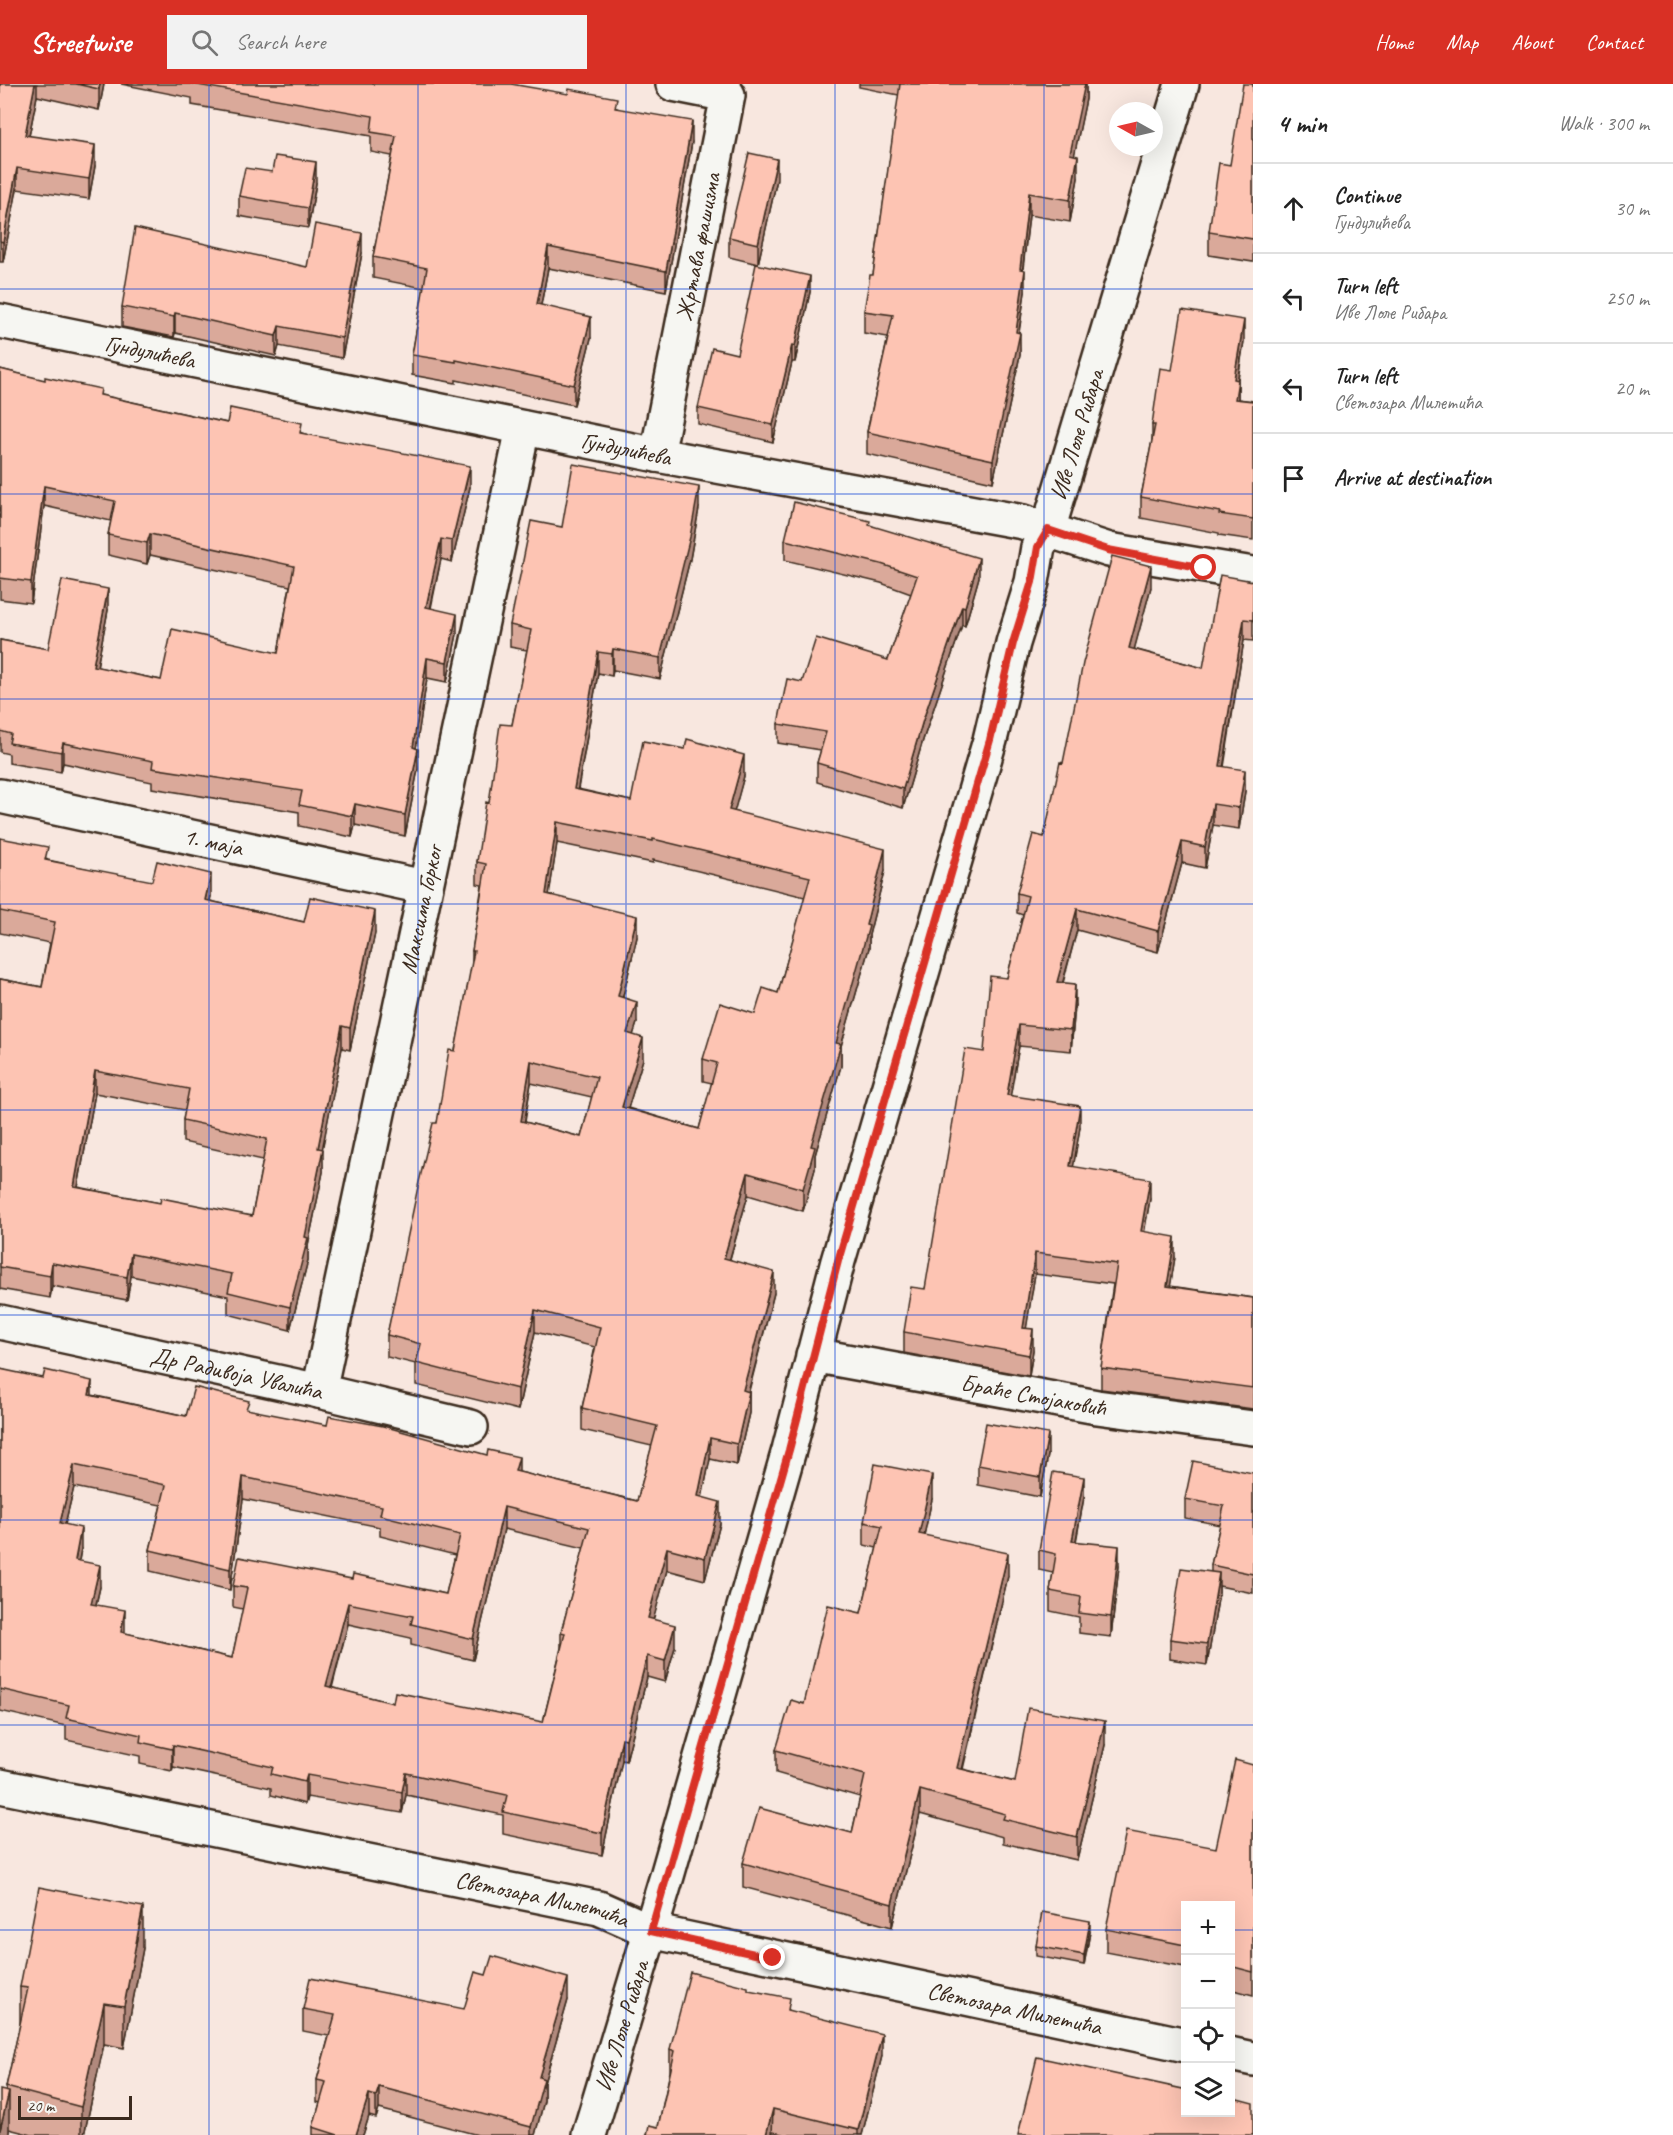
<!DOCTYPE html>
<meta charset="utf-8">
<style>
:root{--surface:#fff;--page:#f2f2f2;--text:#222;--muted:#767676;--line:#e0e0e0;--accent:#d93025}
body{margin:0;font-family:Caveat,sans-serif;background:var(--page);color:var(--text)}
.controls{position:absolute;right:18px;bottom:18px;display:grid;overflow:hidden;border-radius:0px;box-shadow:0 6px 24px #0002}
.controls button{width:54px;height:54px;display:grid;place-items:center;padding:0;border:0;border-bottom:2px solid var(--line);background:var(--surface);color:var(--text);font:30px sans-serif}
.compass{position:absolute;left:1109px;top:18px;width:54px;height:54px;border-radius:50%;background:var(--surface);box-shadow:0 6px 24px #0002;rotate:278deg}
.scale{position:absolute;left:18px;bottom:15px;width:114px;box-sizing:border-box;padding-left:6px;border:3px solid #3b2a1e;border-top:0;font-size:16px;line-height:21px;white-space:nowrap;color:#3b2a1e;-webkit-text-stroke:4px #f6f6f2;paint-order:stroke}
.stop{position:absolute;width:18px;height:18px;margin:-14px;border:4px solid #d93025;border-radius:50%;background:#fff}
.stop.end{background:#d93025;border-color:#fff;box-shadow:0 2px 6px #0008}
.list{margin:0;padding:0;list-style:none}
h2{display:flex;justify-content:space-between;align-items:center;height:78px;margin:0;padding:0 24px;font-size:26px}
h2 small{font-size:20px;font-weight:400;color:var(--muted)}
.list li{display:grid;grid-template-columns:39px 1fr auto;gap:18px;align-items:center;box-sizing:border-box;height:90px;padding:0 24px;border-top:2px solid var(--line)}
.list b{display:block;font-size:22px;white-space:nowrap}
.list p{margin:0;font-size:20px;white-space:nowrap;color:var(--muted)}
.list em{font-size:20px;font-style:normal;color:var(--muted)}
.icon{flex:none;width:33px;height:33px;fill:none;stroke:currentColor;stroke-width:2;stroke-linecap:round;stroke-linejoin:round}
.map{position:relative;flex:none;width:1253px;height:2051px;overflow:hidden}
header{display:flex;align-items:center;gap:36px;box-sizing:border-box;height:84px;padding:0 30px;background:var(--accent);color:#fff}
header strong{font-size:28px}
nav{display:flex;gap:33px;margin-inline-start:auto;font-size:21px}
.search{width:420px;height:54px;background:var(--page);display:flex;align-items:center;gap:15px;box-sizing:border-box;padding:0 21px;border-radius:0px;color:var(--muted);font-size:22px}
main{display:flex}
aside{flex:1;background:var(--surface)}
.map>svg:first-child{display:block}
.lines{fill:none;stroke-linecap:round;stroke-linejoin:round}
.street-casing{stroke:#3b2a1e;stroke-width:38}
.secondary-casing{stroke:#3b2a1e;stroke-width:38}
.street{stroke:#f6f6f2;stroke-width:33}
.secondary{stroke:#f6f6f2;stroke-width:33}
.wall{fill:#daa99a;stroke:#3b2a1e;stroke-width:1.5;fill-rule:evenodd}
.shaded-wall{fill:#b1897d;stroke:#3b2a1e;stroke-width:1.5}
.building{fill:#fdc4b3;stroke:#3b2a1e;stroke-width:1.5;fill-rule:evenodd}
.route{stroke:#d93025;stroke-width:8}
.grid{fill:none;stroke:#1d4ed8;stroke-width:1.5;stroke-opacity:0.55}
.labels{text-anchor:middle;stroke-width:5;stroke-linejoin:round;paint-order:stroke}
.street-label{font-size:24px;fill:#3b2a1e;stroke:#f6f6f2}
</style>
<header>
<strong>Streetwise</strong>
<div class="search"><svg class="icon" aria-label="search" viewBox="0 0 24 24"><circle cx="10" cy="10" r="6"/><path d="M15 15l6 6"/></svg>Search here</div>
<nav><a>Home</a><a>Map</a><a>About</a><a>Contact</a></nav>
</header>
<main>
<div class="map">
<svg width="1253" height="2051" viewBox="0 0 1253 2051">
<rect width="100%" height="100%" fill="#f8e7df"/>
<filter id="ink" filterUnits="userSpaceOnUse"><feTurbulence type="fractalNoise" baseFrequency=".0167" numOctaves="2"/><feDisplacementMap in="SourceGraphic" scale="12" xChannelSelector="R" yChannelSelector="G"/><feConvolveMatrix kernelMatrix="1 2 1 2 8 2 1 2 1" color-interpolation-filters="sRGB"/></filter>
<g filter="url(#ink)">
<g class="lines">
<g class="street-casing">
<g id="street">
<path id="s1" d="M0,237L657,371L1023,438L1109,466L1253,490"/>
<path id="s2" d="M657,371L728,11L673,0"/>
<path id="s3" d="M0,712L424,803"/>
<path id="s4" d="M0,1238L319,1307L471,1343"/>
<path id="s5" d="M813,1271L1097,1323L1253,1344"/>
<path id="s6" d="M319,1307L523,344"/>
<path id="s7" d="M589,2051L667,1792L789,1366L838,1177L990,656L1013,559L1032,498L1038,463L1048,446L1182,0"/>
</g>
</g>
<g class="secondary-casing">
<g id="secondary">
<path id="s8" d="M0,1702L599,1824L651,1847L1186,1961"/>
<path d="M1230,1970L1253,1975"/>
</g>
</g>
<use href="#street" class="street"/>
<use href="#secondary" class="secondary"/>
</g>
<path class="wall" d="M0,0H104L99,26L37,12L29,52L95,82L89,115L17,105L3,178H0Z
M121,0H511L617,24L692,58L666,207L548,184L541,221L591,254L574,321L456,296V299L412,291V271L424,204L373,194V173L392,72L371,68V52L192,21V14Z
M859,0H1086V15L1074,71L1078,94L1070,138L1029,131L1023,185L1025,208L1019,249L1020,271L993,398L867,370V348L888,253L864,249V227L873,191L899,11L859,3Z
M1253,0V178L1209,171V148L1230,81Z
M777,95L758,180L729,173V153Z
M316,99L308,144L239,132V112Z
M362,169L342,274L279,262L276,272L175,249L174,253L122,243V223L307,183Z
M810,208L795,278H792L773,358L698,340V324L737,270Z
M1244,257L1238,296V315L1253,317V456L1219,451V449L1141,434V413L1152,357V341L1172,286Z
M0,285L101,311L227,339L302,349L470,403L452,478L441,475L431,524L457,550L447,598L427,594L416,664L418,685L405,752L355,741L352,753L299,742V728L152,704V698L63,679L61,688L9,679V670L0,668V556L48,565L108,526L97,583L161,596L278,569L290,502L150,471L147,480L108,471V451L111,437L44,422L31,519L0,515Z
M699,424L690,475L660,595L613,586L612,592L598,589L578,705L631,717L744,692L734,727L885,787L869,851V864L841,962V982L815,1071V1085L803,1127L748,1111L730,1175L774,1209L749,1307V1329L737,1381L710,1375L702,1413L720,1440L705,1496L667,1486L653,1535L675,1563L665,1598L647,1593L626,1677L622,1676L602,1771L503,1750V1731L406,1711L402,1729L307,1713L305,1720L271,1711V1704L173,1683L172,1687L140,1680V1672L66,1656V1642L0,1627V1285L92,1311L186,1332L249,1326L519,1388L637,1417L652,1362L582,1346V1324L595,1263L535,1248L518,1326L416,1301V1280L387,1273V1251L437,1039L455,967L472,881V867L482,801L477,800V778L489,719L512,641L527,566L510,563V541L562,443ZM557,759L653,779V776L805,813L778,909L703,975V997L712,999L699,1045L628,1024L643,975L633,951L637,939L623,913L637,853L549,810ZM531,999L592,1013L581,1053L525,1038ZM74,1403L161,1421L150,1466V1487L230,1506L243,1415L380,1443V1452L455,1471L446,1510L352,1495L233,1502V1523L243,1525L232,1574L125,1549L96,1521L100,1503L79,1477L81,1465L65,1440ZM504,1445L584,1464L561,1548V1564L543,1638L393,1619L332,1604L348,1540L411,1554V1561L473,1576Z
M870,441L979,493L965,542L962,541L923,656L903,724L817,698V679L821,666L778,659V640L802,598L888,576L911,510L881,499L785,476V456Z
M1253,497V557L1244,556L1224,683L1245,707L1239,745L1213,741L1205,784L1182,779L1158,868L1077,846L1063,899L1075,921L1071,967L1019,962L1010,1011L1080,1043L1073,1083L1150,1115L1144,1148L1175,1173L1170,1202L1253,1214V1325L1101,1305V1284L1113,1200L1035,1190L1026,1244L1033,1266L1029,1292L904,1269V1248L925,1205L984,968L1007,894L1023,831L1017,829V809L1044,753L1063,679L1151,503L1134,565L1203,584Z
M0,754L48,776L211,812L210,817L304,838L375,849L350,966L342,964L322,1065L323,1088L308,1161V1176L290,1246L228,1230V1212L131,1192L127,1216L52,1202L50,1214L0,1205V895L42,903L50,859L0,849ZM95,1009L185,1026L183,1036V1058L263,1076L252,1132L160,1119L78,1103Z
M1048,1371L1040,1413L978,1401V1381Z
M1253,1389V1509L1219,1502V1509L1207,1581L1170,1575V1555L1211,1488V1481L1220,1441L1185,1434V1415Z
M1084,1413L1076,1458L1119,1482L1111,1553L1079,1549V1533L1050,1527V1507L1053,1489L1039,1486V1466Z
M932,1415L924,1451L1008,1492L963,1685L1015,1698L1105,1661L1077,1776L1003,1759V1753L920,1730L892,1843L743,1803V1779L852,1749L860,1713L776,1689V1666L804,1620L861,1529L877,1464L864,1461V1438Z
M1253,1681V1911L1230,1905V1821H1185V1883L1106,1868V1845L1216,1764Z
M1090,1848L1084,1881L1036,1872V1862Z
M143,1864L124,1964L104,1960L84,2051H32L9,2045V2051L6,2003L20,1941V1903Z
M748,1906L882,1972L862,2051H786L773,2048L772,2051H647L658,2043L670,1988V1965Z
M568,1916L544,1999V2017L535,2051H478L379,2025L376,2034L369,2032L363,2051H313V2043L320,2019L317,2018V1996L329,1952L303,1947V1925H464Z"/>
<path class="shaded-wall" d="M35,0H37V12L25,72V51Z
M100,0H104L99,26V5Z
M1081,0H1086V15L1070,92V70Z
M692,37V58L666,207V187Z
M95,61V82L89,115V95Z
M1078,72V94L1070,138V116Z
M777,75V95L758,180V160Z
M316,78V99L308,144V124Z
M17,84V105L3,178V158Z
M1029,109V131L1020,207V185Z
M362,149V169L342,274V254Z
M548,163V184L537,241V220Z
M1025,186V208L1017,259L1020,249V271L993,398V376L1016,248Z
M810,192V208L795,278V262Z
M175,229V249L174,253V233Z
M591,233V254L574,321V301Z
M1244,236V257L1234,316V295Z
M279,242V262L276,272V252Z
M792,261V278L773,358V341Z
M1238,296V317L1235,315Z
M470,382V403L452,478V457Z
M44,402V422L31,519V498Z
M699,403V424L690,475L660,595V574Z
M150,450V471L147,480V459Z
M441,455V475L426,544V523Z
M979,474V493L965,542V523Z
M1151,482V503L1129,585V564Z
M108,505V526L93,603V582Z
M962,522V541L923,656L903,724V705L923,636Z
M457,530V550L447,598V578Z
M1244,535V556L1220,703V682Z
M613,565V586L612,592V570Z
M598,568V589L574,726V705Z
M427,574V594L413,684V663Z
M63,659V679L61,688V668Z
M418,665V685L405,752V731Z
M744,671V692L729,747V726Z
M1245,686V707L1239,745V724Z
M355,720V741L352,753V732Z
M1213,720V741L1205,784V763Z
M557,738V759L546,831V810Z
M1182,758V779L1158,868V847Z
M885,765V787L869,851V864L841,962V982L815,1071V1085L803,1127V1105L811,1062L836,959Z
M211,790V812L205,838V816Z
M1077,825V846L1057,919V898Z
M375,827V849L350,966V944Z
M637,832V853L618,933V912Z
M1075,900V921L1071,967V946Z
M637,918V939L627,970V949Z
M1019,941V962L1007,1032V1011Z
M342,942V964L318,1087V1064Z
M643,954V975L622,1044V1023Z
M531,977V999L521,1058V1037Z
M95,987V1009L74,1125V1103Z
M1080,1022V1043L1070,1103V1082Z
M323,1065V1088L308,1161V1176L290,1246V1223Z
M748,1089V1111L724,1195V1174Z
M1150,1095V1115L1141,1168V1147Z
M1175,1153V1173L1167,1223V1202Z
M1035,1169V1190L1023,1265V1244Z
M131,1170V1192L127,1216V1193Z
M52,1179V1202L50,1214V1192Z
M774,1188V1209L743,1328V1306Z
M535,1226V1248L518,1326V1305Z
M1033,1245V1266L1029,1292V1271Z
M92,1297V1318L89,1311Z
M749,1308V1329L737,1381V1360Z
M1048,1350V1371L1040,1413V1393Z
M710,1354V1375L698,1434V1412Z
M519,1373V1394L515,1387Z
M74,1381V1403L60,1461V1439Z
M932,1391V1415L919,1474V1450Z
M243,1393V1415L230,1506V1485Z
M1084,1393V1413L1072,1477V1457Z
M720,1418V1440L705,1496V1474Z
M504,1423V1445L473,1576V1555Z
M81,1444V1465L75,1497V1476Z
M1119,1462V1482L1111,1553V1533Z
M667,1464V1486L648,1555V1534Z
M1008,1469V1492L957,1707V1684Z
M100,1481V1503L91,1541V1520Z
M1219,1489V1509L1207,1581V1560Z
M348,1519V1540L326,1624V1602Z
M125,1526V1548L121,1569V1548Z
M675,1541V1563L665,1598V1577Z
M647,1572V1593L626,1677V1655Z
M1105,1637V1661L1077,1776V1753Z
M622,1654V1676L602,1771V1749Z
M173,1661V1683L172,1687V1665Z
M406,1689V1711L402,1729V1708Z
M307,1691V1713L305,1720V1698Z
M920,1706V1730L892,1843V1820Z
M143,1823V1864L124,1964V1922Z
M1090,1837V1848L1084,1881V1871Z
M568,1894V1916L544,1999V2017L535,2051H531V2043L539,1993Z
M104,1919V1960L84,2051H81V2023Z
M882,1950V1972L862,2051H858V2046Z
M379,2003V2025L376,2034V2012Z
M9,2008V2051H0V2046Z
M369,2010V2032L363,2051H356Z
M773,2025L772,2051H766Z"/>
<path class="building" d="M0,0H35L25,51L95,61L89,95L17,84L3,158L0,157Z
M76,0H100L99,5Z
M192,0H511L568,10L569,5L617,14L615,24L692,37L666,187L548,163L537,220L591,233L574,301L456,276V278L412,271L427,184L373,173L396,52L371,48L373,32Z
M900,0H1085L1070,70L1078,72L1070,116L1029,109L1020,185L1025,186L1016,248L1020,249L993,376L867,348L893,231L864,227L870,191H873Z
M1243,0H1253V155L1209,148L1219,79L1230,81Z
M749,69L777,75L758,160L729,153Z
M275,72L316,78L308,124L239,112L245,84L272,88Z
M315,140L362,149L342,254L279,242L276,252L175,229L174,233L122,223L135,144L307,183Z
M756,180L810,192L795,262L792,261L773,341L698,324L712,264L737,270Z
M1182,226L1244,236L1234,295L1238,296L1235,315L1253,317V435L1219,430L1220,428L1141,413L1155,341H1152L1160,284L1172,286Z
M0,285L45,296V293L101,305L100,311L227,339L230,324L302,339L300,349L470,382L452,457L441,455L426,523L457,530L447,578L427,574L413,663L418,665L405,731L355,720L352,732L299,721L302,707L152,684L153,677L63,659L61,668L9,659L11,650L0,647V556L48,565L62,496L108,505L93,582L161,596L172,545L278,569L294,482L150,450L147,459L108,451L115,417L44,402L31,498L0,494Z
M573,380L699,403L690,453L660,574L613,565L612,570L598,568L574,705L631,717L643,657L685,665L687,655L744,671L729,726L885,765L866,841L869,842L836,959L841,960L811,1062L815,1063L803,1105L748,1089L724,1174L774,1188L743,1306L749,1308L737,1360L710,1354L698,1412L720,1418L705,1474L667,1464L648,1534L675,1541L665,1577L647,1572L626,1655L622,1654L602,1749L503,1728L507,1711L406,1689L402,1708L307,1691L305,1698L271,1690L273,1683L173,1661L172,1665L140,1658L141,1651L66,1634L69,1621L0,1605V1285L43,1294L45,1286L92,1297L89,1311L186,1332L194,1303L249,1317L246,1325L327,1341L329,1332L383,1342L487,1371L488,1366L519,1373L515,1387L637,1417L657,1342L582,1324L600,1243L535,1226L518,1305L416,1279L421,1260L387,1251L419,1098L433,1039H437L449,966L455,967L474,867H472L486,780L477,778L486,718L489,719L500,640L512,641L531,546L510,541L531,437L562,443ZM557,738L653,757V755L810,793L778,909L763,904L755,930L720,919L703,975L717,979L699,1045L622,1023L643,954L627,949L637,918L618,912L637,832L546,810ZM531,977L597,993L581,1053L521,1037ZM74,1381L166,1401L150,1466L230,1485L243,1393L382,1422L380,1431L460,1451L446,1510L353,1490L352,1495L239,1473L233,1502L247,1504L232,1574L121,1548L125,1526L91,1520L100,1481L75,1476L81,1444L60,1439ZM504,1423L589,1444L561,1548L565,1549L543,1638L395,1608L393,1619L326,1602L348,1519L413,1532L411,1540L473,1555Z
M794,418L870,437L869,441L979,474L965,523L962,522L923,636L903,705L817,679L826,648L778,640L787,595L802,598L816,554L888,576L917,492L881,480L785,456Z
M1112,472L1151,482L1129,564L1203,584L1220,491L1253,497V536L1244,535L1220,682L1245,686L1239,724L1213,720L1205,763L1182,758L1158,847L1077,825L1057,898L1075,900L1071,946L1019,941L1007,1011L1080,1022L1070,1082L1150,1095L1141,1147L1175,1153L1167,1202L1253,1214V1304L1101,1284L1117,1180L1035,1169L1023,1244L1033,1245L1029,1271L904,1248L911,1203L925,1205L965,965L984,968L990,892L1007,894L1028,812L1017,809L1033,750L1044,753L1060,678L1063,679L1083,579Z
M0,754L48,763L45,776L152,797L157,777L211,790L205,816L304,838L310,813L375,827L350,944L342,942L318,1064L323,1065L305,1153L308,1154L290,1223L228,1208L232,1190L131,1170L127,1193L52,1179L50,1192L0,1183V895L42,903L55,838L0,827ZM95,987L189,1005L183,1036L267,1055L252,1132L161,1114L160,1119L74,1103Z
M986,1339L1048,1350L1040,1393L978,1381Z
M1193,1377L1253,1389V1490L1211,1481L1224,1422L1185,1415Z
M875,1380L932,1391L919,1450L1008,1469L957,1684L1015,1698L1028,1624L1105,1637L1077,1753L1003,1735L1005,1730L920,1706L892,1820L743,1779L759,1724L852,1749L865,1691L776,1666L791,1616L804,1620L828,1521L861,1529L882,1442L864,1438Z
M1053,1388L1084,1393L1072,1457L1119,1462L1111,1533L1079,1529L1081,1513L1050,1507L1056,1470L1039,1466Z
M1181,1484L1219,1489L1207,1560L1170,1555Z
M1235,1676L1253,1681V1888L1230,1882V1821H1185V1861L1106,1845L1126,1747L1216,1764Z
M39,1803L143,1823L124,1922L104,1919L81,2023L6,2003L28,1904L20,1903Z
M1042,1828L1090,1837L1084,1871L1036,1862Z
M492,1872L568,1894L539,1993L544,1995L531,2043L379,2003L376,2012L369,2010L356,2051H338L313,2043L326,1998L317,1996L335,1931L303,1925L310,1894L464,1925L475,1888L486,1891Z
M690,1888L748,1903V1906L790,1914L788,1926L882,1950L858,2046L773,2025L766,2051H647L649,2041L658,2043L675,1967L670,1965Z
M1037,1973L1183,2005L1184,2002H1185V2028H1230V2013L1253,2019V2051H1018Z
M0,2006L9,2008L0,2046Z"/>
</g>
<g class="lines" filter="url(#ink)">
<path class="route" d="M773,1874L651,1847L789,1366L838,1177L990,656L1013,559L1032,498L1038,463L1048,446L1108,466L1204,484"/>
</g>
<path class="grid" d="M209,0V2051M418,0V2051M626,0V2051M835,0V2051M1044,0V2051M0,205H1253M0,410H1253M0,615H1253M0,820H1253M0,1026H1253M0,1231H1253M0,1436H1253M0,1641H1253M0,1846H1186M1230,1846H1253"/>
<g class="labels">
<g class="street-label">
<text dy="8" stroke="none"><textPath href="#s2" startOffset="212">Жртава фашизма</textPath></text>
<text dy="8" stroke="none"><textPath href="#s1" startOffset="153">Гундулићева</textPath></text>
<text dy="8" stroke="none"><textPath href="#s7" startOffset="1770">Иве Лоле Рибара</textPath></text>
<text dy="8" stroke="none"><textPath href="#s1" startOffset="639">Гундулићева</textPath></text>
<text dy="8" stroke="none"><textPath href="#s3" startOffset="218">1. маја</textPath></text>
<text dy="8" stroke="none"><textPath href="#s6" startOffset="492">Максима Горког</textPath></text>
<text dy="8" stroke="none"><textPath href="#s4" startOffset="242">Др Радивоја Увалића</textPath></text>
<text dy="8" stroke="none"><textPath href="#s5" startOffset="224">Браће Стојаковић</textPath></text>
<text dy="8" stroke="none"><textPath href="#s8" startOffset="554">Светозара Милетића</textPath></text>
<text dy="8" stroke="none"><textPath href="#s8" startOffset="1040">Светозара Милетића</textPath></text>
<text dy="8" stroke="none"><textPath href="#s7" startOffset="114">Иве Лоле Рибара</textPath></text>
</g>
</g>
</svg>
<div class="controls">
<button>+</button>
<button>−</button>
<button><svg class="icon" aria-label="locate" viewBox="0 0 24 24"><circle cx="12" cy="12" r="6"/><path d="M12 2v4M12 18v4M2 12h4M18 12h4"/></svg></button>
<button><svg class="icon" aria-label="layers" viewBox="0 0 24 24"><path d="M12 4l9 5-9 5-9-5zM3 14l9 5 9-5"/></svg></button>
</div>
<svg class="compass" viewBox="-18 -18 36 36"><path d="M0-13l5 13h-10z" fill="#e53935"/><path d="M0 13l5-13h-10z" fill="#767676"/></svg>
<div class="scale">20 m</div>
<div class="stop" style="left:1204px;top:484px"></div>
<div class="stop end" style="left:773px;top:1874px"></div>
</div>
<aside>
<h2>4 min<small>Walk · 300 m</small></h2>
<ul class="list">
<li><svg class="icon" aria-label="ahead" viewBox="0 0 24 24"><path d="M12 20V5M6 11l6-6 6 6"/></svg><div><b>Continue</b><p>Гундулићева</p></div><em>30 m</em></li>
<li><svg class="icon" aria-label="left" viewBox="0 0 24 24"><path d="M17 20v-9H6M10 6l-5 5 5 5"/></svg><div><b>Turn left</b><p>Иве Лоле Рибара</p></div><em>250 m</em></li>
<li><svg class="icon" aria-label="left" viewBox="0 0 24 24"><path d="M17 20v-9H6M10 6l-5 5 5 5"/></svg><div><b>Turn left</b><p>Светозара Милетића</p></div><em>20 m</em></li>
<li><svg class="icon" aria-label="arrive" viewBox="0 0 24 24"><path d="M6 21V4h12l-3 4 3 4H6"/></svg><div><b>Arrive at destination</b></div></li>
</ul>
</aside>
</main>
